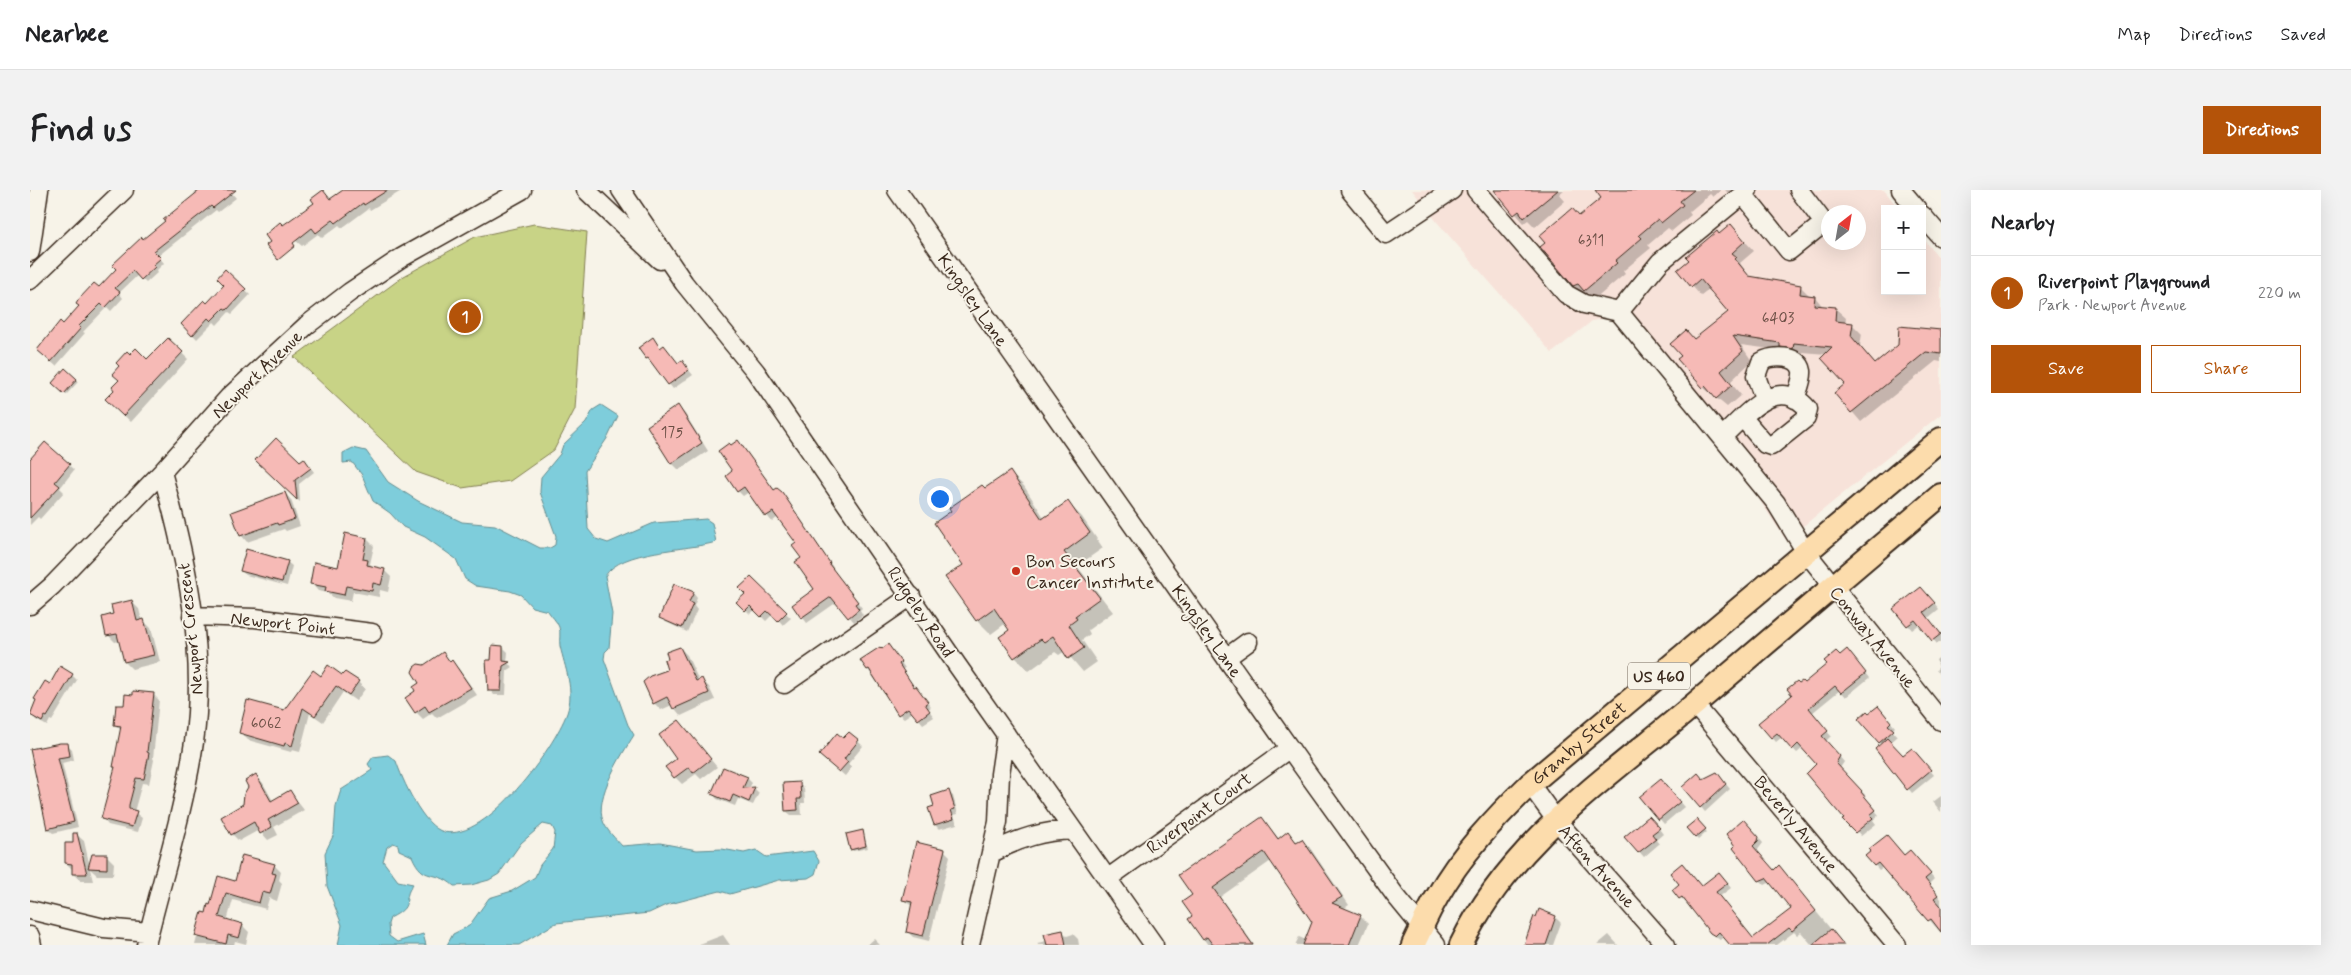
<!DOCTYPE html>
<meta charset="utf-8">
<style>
:root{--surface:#fff;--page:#f2f2f2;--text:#202124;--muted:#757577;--line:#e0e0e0;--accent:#b45309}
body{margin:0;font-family:Mynerve,sans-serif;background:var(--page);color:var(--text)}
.controls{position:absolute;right:15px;top:15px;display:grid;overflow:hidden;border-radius:0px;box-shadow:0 5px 20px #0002}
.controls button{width:45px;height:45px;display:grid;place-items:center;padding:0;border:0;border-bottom:1px solid var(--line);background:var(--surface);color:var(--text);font:25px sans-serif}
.compass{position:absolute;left:1791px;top:15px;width:45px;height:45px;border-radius:50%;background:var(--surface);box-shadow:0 5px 20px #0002;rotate:31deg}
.you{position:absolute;left:909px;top:308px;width:18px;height:18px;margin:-12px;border:4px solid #fff;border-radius:50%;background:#1a73e8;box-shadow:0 0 0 8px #1a73e833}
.badge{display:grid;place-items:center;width:32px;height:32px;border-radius:50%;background:var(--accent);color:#fff;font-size:16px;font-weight:700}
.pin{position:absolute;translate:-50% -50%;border:2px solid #fff;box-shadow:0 1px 5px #0006}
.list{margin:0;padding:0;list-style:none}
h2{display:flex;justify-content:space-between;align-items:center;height:65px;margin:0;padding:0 20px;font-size:21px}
h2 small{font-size:16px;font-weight:400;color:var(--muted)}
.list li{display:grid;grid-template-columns:32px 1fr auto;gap:15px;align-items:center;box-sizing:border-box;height:75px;padding:0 20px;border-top:1px solid var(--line)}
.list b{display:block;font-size:19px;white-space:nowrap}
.list p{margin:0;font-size:16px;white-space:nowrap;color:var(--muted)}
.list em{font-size:16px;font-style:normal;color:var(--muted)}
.actions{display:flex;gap:10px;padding:15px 20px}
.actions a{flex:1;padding:11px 0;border:1px solid var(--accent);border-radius:0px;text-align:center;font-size:18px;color:var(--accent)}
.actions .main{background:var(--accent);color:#fff}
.map{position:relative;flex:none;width:1911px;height:755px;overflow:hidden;border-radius:0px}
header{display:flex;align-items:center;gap:30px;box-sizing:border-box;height:70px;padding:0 25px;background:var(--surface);border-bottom:1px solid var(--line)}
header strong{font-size:24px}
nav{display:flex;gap:28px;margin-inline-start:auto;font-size:18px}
.intro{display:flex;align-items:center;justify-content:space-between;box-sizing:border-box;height:120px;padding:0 30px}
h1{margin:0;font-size:35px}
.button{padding:12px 22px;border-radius:0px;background:var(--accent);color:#fff;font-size:18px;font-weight:700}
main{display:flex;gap:30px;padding:0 30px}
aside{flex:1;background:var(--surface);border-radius:0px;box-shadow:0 5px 20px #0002}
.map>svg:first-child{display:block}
.built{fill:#f7e2d9;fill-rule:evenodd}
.green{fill:#c8d386;stroke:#827e52}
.water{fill:#7ecddb;stroke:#638c8f}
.shadow{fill:#0003}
.building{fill:#f6bab6;stroke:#3b2a1e}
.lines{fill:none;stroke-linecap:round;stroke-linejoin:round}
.minor-casing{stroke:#3b2a1e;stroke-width:21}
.major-casing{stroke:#3b2a1e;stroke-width:26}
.minor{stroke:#f7f3e8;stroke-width:18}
.major{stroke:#fcdcac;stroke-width:22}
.poi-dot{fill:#c8321e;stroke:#f7f3e8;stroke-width:2}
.labels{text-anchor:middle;stroke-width:4;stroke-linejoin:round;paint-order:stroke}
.number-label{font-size:15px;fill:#6a4e44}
.shield{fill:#f7f3e8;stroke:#73665b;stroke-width:1}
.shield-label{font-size:16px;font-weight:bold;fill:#3b2a1e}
.street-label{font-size:18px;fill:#3b2a1e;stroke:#f7f3e8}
.poi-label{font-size:18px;fill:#3b2a1e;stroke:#f7f3e8;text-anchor:start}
</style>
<header>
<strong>Nearbee</strong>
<nav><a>Map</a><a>Directions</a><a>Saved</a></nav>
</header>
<div class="intro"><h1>Find us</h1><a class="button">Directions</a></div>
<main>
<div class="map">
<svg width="1911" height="755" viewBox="0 0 1911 755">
<rect width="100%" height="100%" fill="#f7f3e8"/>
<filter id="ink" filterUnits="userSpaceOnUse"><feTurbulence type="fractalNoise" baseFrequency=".02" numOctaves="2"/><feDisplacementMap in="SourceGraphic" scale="10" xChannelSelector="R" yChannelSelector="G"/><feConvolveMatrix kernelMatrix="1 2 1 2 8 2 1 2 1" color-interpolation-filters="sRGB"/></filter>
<g filter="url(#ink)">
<path class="built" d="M1382,0H1854L1869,19H1855V101H1892V47L1911,70V224L1756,350L1721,297L1581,127L1562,131L1522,163L1407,32ZM1798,22H1828V52H1798Z"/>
<path class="green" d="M504,34L557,42L545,219L524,260L480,291L432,298L386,282L264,167L374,86L445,47Z"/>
<path class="water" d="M571,215L588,226L578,247L555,281L558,339L566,349L578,353L624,333L676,329L682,333L686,352C656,361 591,359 575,386L582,424L579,458L575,462L574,469L598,535L604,545C591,566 564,607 573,631C576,640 586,649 592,656L630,653L667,660L692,659L714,663L726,660L736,667L783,661L789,671L785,684L778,688L749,690L700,704L690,701L636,715L619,723L526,733L489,755H417L423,744L439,736L459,708L482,701L505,687L510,675L523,659L525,642L522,636L513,634L491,653L469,684L459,690L441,695L424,696C404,678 394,694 382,666L369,660L368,655L363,653L357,657L353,671L368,691L383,694C370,712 386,715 360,728L358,734L359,746L367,752L393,744L396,755H308L312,735L297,696L295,663L304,644L306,616L311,600L342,580L338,574L343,567L358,565L366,571C372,589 393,637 414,642C457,652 524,558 537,523C545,500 535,478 530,456C529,450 531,442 529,437C527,431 521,426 518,421L502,417L491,405L480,401L446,396L435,389L426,369L395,347L373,337L360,323L343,311L332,285L322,272L313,273V263L323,258L336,261L358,292L388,311L432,332L465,335L510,358H520L525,355L526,346L510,302L511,287L530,264L533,255L556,233L563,220Z"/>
<path class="shadow" d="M167,0H203L201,2L206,8L188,22L186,20L128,66L134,73L127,80L128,82L116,93L108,85L89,103L93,108L81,121L77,117L53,142L55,143L26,176L13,165L33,136L69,99L166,5L164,3Z
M323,0H373L340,20L339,18L312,38L309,35L292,48L288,44L272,56L266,51L293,1L301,10Z
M1465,0H1534L1529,4L1535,11L1505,37L1498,30L1494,33Z
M1573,0H1691L1683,7L1680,4L1659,22L1661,25L1642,41L1638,38L1618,55L1621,58L1593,81L1595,84L1564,110L1558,103L1553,105L1544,95L1549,27L1573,8Z
M1695,0H1706L1700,5Z
M1701,36L1724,61L1710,73L1720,88L1770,96L1780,106L1785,107L1794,118L1806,119L1816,128L1815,134H1822L1832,144L1830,156L1846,175L1911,141V172L1906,171L1831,232L1806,203L1817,194L1796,164L1773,162L1772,168L1756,161L1711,155L1722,171L1700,192L1711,205L1697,217L1674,198L1649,169L1665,150L1699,122L1680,99L1671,106L1662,96L1690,46Z
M195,81L220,105L202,124L199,122L187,135L184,132L167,149L153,134L177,115L196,95Z
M623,149L631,159L638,161L649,174L652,172L663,185L643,199L610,158Z
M138,150L158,169L101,232L77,209Z
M35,180L48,192L36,205L23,193Z
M648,217L655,224L678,261L649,280L642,273Z
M708,251L745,301L747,300L757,309L804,379L803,380L832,418L830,420L833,425L824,432L807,412L777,433L764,416L786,400L767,353L748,327L742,332L719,302L713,306L708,301L701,256Z
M16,253L44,280L30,298L34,302L10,329L8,327L0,335V270Z
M226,270L278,274L284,282L269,294L270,312Z
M980,283L994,296L1015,329L1038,313L1052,327L1073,358L1047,376L1083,422L1058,440L1060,444L1052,450L1067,472L1053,482L1035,461L1029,465L1025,462L999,481L985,467L981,440L976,433L961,444L947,430L935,375L955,300Z
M255,303L261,310L270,336L256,341L254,339L217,352L211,345Z
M337,349L344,356L340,374L344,378L354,380L361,387L358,402L350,400L349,407L323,402L321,411L304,408L298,403L288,401L281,393L309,378Z
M257,372L262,376L257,396L216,385L211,381Z
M721,389L761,428L753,435L743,424L736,431L725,420L720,424L708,412L716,404Z
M663,403L667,408L664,416L667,420L657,442L636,432L631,428Z
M1896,403L1909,419L1898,428L1911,445V452L1907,454L1890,434L1882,440L1878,435Z
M102,412L109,419L112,431H114L121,438L130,472L102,479L95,472L90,451L85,452L78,445L85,425Z
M473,457L478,462L477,473L483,477L477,481L476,505H464L460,500L462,471Z
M650,458L657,465L669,491L672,490L679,497L685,510L651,526L642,515L631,520L624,513Z
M852,460H862L875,478L872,479L885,498L901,517L898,519L904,527L893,534L883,522L874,528L869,524L832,471Z
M413,464L429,479L447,505L407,528L402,523L393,529L386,522L387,501L394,476Z
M1821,465L1839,488L1816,507L1810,500L1782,523L1801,546L1796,551L1814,572L1810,578L1836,606L1834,607L1849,625L1843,630L1846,634L1831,646L1784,593L1788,575L1773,558L1767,563L1752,547L1746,552L1730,533L1810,467Z
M1911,466V486L1906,480L1909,477L1906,470Z
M42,485L47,490L22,531L20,530L17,536L6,530L2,525L20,495Z
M292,487H313L328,492L335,499L326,511L313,502L293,532L280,523L270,562L262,560L261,562L218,550L211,543L254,521Z
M123,504L129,510L123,568L124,570L119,594L112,593L104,622L112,628L108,642L78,635L73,629L86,578L84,577L92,541L85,535L95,517L104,506Z
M1852,522L1865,537L1862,540L1867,546L1859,553L1873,567L1886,563L1904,585L1882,603L1847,560L1852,555L1830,529Z
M649,532L687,577L671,589L666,584L652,594L645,587L648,569Z
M819,543L833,556L818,574L822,577L815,586L795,569Z
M37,554L42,559L44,570L32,573L48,637L23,643L18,639L1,560Z
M226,586L233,593L243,611L260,602L274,620L244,637L248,645L238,650L229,640L209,651L202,644Z
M717,588L722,593L719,598H724L729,603L723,615L708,609L705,616L687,609L683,604Z
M1691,588L1700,599L1675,622L1654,597L1674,590Z
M769,594L774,598L775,613H771L772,625H761L756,621Z
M1635,595L1654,617L1634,634L1611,607Z
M918,602L923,606L928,624L924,625L927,634L909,639L905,635V617Z
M1911,606V622L1903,612Z
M1232,628L1249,649L1258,643L1268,653L1272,650L1280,658L1319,715L1313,719L1330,726L1338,734L1329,755H1265L1269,747L1276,750L1284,731L1241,671L1190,707L1224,755H1178L1160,730L1164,727V705Z
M1667,631L1677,642L1668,650L1658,638Z
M1624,632L1633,644L1626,650L1629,654L1614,667L1596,647Z
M1717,635L1733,653L1727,661L1744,681L1753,682L1814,755H1782L1771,742L1767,745L1764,742L1747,755H1701L1694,746L1690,750L1686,747L1657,711L1655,712L1644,700L1672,698L1693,688L1701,698L1689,707L1723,749L1763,719L1741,692L1735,695L1730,690Z
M832,642L838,658L823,661L821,659Z
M46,644L54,651L60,677L76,665L84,673L83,685H67L60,679L63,691H51L43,684V680L36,673Z
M914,660L920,666L899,751L883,747L877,741L882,716L873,710Z
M1837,666L1885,667L1904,689L1899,694L1911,709V743L1853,677L1849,680Z
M244,675L251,682L249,690L252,693L247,711L239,708L236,719L203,710L197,731L212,735L219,742L216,754L205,751L204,755H165L173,724L177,725L181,716L206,692Z
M1525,727L1531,733L1523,755H1495Z
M1032,741L1037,746L1043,744L1048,749L1049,755H1008L1007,753L1017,751Z
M693,745L700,755H667Z
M1579,745L1588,755H1567Z
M844,749L850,755H837Z"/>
<path class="building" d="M170,0H206L183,18L181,16L124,61L131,68L123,75L125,77L111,90L103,81L85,98L90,102L75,118L71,114L49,136L51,138L21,172L7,160L30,131L33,134L49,116L46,114L49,109L64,93L69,97L86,79L82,75L112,47L113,49L135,31L133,30Z
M293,0L300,9L313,0H358L334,15L333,13L306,33L303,30L286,43L282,38L263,53L265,56L248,70L236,55L240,52L235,45L250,32L253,35L284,13L281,9Z
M1464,0H1528L1494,28L1489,21L1484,25Z
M1565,0H1664L1650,11L1653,15L1631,33L1628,29L1609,45L1612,48L1585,71L1587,73L1554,101L1548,94L1543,96L1510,57L1515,53L1509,46L1542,18L1549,26L1571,8Z
M1701,34L1715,51L1702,63L1707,67L1705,69L1719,86L1771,95L1770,104L1785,106L1784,115L1806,117L1805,131L1823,133L1821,146L1845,174L1868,155L1869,136L1911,140V164L1896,162L1821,223L1804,203L1815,194L1791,168L1802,157L1764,153L1763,159L1750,157V153L1703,146L1713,161L1691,181L1702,195L1686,209L1675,196L1673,198L1647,169L1651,166L1640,154L1656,140L1664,149L1698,122L1670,89L1661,97L1647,80L1659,70L1656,67L1687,41L1689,44Z
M195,79L216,99L197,120L194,118L181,131L178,128L162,146L151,134L174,110L177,113L194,95L187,88Z
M623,147L630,158L634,155L648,173L652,170L659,180L638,195L618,168L616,169L608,158Z
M138,148L153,162L93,226L75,209L84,200L82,197L89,190L82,184L89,176L86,173L97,161L100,164L106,158L117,169Z
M35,178L47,189L34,204L22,193Z
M648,215L672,253L641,274L617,236Z
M246,248L270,271L274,268L281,278L265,290L267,310L225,270Z
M708,250L744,300L747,298L752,302L800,373L799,374L828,412L825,414L829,419L818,428L801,407L771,428L762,415L784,399L765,372L771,368L762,356L766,353L752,334L743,322L735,327L714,297L707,302L696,286L702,281L688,261L699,253L701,255Z
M15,252L40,274L25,292L30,296L0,328V269Z
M980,281L1012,329L1038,311L1060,343L1034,362L1070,408L1045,426L1047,429L1039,435L1054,458L1038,469L1023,446L1014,452L1011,449L984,468L969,447L979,440L964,418L946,431L915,387L933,375L904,333L921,321L919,318L952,295L955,298Z
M255,302L265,329L248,335L247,333L210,346L201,322Z
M315,343L337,348L333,369L338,370L337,375L355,379L351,395L343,393L342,401L316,396L314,405L295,401L296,397L280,394L284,372L308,377Z
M216,359L258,371L252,392L210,381Z
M721,387L757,422L748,431L737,421L731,427L720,416L715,421L706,412L715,404L709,398Z
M644,394L664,402L659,412L663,414L652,438L629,428Z
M1891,397L1905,413L1894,422L1911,444L1902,451L1885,430L1877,436L1863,419Z
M102,410L107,431L114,429L124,465L94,472L87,444L76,446L72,427L83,424L81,415Z
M858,454L871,472L869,474L884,497L886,496L898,512L895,514L900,521L888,530L878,518L868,525L839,479L837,480L830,470L850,457L852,459Z
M462,455L473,456V471L480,472L473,476L471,501H458L456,470H461Z
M650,457L666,491L672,488L679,503L643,519L637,507L623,514L613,492L620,486L637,480L634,470L638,469L636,462Z
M1817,459L1836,483L1811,503L1805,496L1779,518L1798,541L1792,546L1810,566L1806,573L1832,601L1831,602L1846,620L1840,625L1843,628L1825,643L1812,630L1814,629L1776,584L1786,574L1768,554L1762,560L1747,543L1741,548L1728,533L1762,505L1757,499L1767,491L1769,493L1772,491L1774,493L1797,474L1794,471L1806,461L1810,465Z
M413,462L420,472L422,470L441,498L399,522L395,516L385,523L375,508L385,501L383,497L389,493L382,482L384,477L388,474L394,475Z
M298,475L312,485L315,482L329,491L319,505L306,496L285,526L273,518L262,556L255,553L254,556L209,543L217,510L254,520L283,480L291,486Z
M30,476L43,484L17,527L15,526L12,532L0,525L6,510L4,509L15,491L20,494Z
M103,501L124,503L117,562L119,563L115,584L114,589L106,588L99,615V619L107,621L102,637L71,629L85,577H83L91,536L84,535L86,515H94L95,504L103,505Z
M1848,516L1861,532L1858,535L1864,540L1849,553L1828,529L1837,521L1839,523Z
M649,530L681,569L663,583L659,577L644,588L635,577L646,569L629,545Z
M819,542L829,550L814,569L818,572L809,582L789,565L807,543L813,548Z
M1857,548L1873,565L1882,558L1901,580L1877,600L1845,559Z
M30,553H38L40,566L28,568L44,632L17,639L0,559Z
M693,577L718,587L713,598L725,597L719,612L703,605L700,612L681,604Z
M1687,582L1696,594L1670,618L1652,597L1668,583L1673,589Z
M226,584L241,611L260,600L268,613L238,630L242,637L230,644L224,632L201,645L191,627L213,614L214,604L218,597L215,591Z
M1631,589L1650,612L1628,630L1609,607Z
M770,592L771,609H767L768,620L755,621L753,593Z
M919,600L925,619L921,620L924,629L904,635L898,618L904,616L901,606Z
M1619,626L1630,638L1622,644L1626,649L1608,663L1594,647Z
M1232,627L1248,649L1258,641L1266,652L1272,649L1312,707L1302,713L1331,725L1319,755H1273L1282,732L1234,662L1183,698L1223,755H1183L1177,747L1173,750L1158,729L1162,726L1152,712L1162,705L1148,685Z
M1667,629L1676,639L1665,648L1656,638Z
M1713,629L1729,647L1728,651L1723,656L1744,680L1749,675L1786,721L1762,741L1759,738L1737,755H1700L1689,742L1685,746L1680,743L1652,707L1649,709L1642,700L1649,694L1640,683L1652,673L1671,696L1689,682L1698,693L1686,702L1723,748L1761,719L1736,688L1729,691L1703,658L1705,656L1696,644Z
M833,640L836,656L820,660L816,644Z
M43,643H47L57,684H42V674L35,673V653H43Z
M1857,645L1874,665L1880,660L1901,684L1895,689L1908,705L1904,708L1911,716V742L1901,729L1898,731L1848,673L1844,676L1835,666L1841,661L1839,659Z
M886,652L915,659L893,746L876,742L882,712L872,710Z
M62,664H77V679L58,678Z
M212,665L245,674L242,683L246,684L240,704L232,702L229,713L196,703L189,727L213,734L209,748L198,745L196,754L165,746L172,722L176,723L178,714L180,715L188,686L205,691Z
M1509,719L1526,726L1516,755H1494L1504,726L1506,727Z
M1801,739L1814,755H1782Z
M1033,740L1036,755H1017L1014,744Z"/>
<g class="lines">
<g class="minor-casing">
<path id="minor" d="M556,0L630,70
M591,0L654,93L726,182L927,475L1124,755
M867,0L1270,573L1365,705L1406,755
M1320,0L1356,44L1422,0
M1446,0L1536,104L1554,114L1589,122
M1718,0L1630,72L1589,122L1746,313L1776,362L1911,531
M1871,0L1887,19
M1713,4L1759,61L1794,33L1769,0
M1892,25L1911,47
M0,62L9,0
M0,90L94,0
M1734,209L1726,186L1731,172C1742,165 1769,164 1772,181C1773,189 1768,200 1765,209
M1692,247C1715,226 1747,183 1778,219L1776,228L1741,256L1735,254L1713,228
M0,415L22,396L132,282L199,207L277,135L320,102L371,68L492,0
M162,426L225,428L342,443
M1196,468L1218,452
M754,494L881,406
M1664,514L1867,755
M1500,594L1526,630L1636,755
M962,663C989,648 1013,641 1043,640
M1077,689L1260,558
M0,720L74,738L119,742
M0,746L2,755
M116,755C132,688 154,621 164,552C177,462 156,368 132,282
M940,755L968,632L970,584L976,544"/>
</g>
<g class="major-casing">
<g id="major">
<path id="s1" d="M1383,755C1391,739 1398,722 1407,707C1431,664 1466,627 1500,594L1911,249"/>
<path d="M1431,755C1481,651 1580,586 1666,513C1747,444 1829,374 1911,305"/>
</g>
</g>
<use href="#minor" class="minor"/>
<use href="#major" class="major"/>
</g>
</g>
<circle class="poi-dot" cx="986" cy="381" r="5"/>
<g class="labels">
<g class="number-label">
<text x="1561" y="55">6311</text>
<text x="1748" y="133">6403</text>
<text x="642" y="247">175</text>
<text x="236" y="538">6062</text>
</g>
<rect class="shield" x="1598" y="472.5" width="62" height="27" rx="4"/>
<g class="shield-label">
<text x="1629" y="492">US 460</text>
</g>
<g class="street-label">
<text transform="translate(943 110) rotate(55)" y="6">Kingsley Lane</text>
<text transform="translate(227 184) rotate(-44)" y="6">Newport Avenue</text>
<text transform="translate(891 422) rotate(56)" y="6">Ridgeley Road</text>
<text transform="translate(253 433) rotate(6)" y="6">Newport Point</text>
<text transform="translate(160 439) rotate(-96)" y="6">Newport Crescent</text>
<text transform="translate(1177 441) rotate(55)" y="6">Kingsley Lane</text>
<text transform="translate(1843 447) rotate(51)" y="6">Conway Avenue</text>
<text dy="6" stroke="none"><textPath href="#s1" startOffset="264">Granby Street</textPath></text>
<text transform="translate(1169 623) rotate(-36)" y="6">Riverpoint Court</text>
<text transform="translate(1766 634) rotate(50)" y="6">Beverly Avenue</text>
<text transform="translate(1567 676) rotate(48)" y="6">Afton Avenue</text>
</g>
<g class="poi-label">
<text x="996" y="377">Bon Secours<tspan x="996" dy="21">Cancer Institute</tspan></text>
</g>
</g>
</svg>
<div class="controls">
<button>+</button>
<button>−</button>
</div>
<svg class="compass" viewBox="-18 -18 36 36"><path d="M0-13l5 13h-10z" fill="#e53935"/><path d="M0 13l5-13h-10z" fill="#757577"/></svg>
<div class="you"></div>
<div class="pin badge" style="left:435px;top:127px">1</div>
</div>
<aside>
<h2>Nearby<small></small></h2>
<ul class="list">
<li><span class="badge">1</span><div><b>Riverpoint Playground</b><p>Park · Newport Avenue</p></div><em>220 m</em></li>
</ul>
<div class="actions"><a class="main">Save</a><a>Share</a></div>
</aside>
</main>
